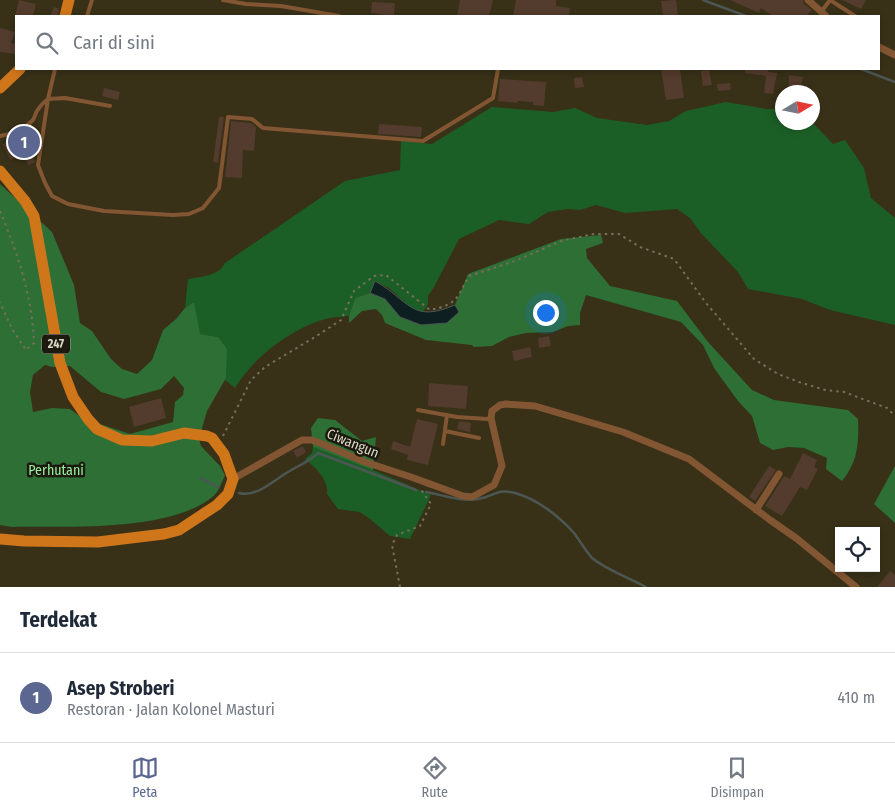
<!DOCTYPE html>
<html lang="id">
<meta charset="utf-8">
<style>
:root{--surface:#fff;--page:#f2f2f3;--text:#1f2937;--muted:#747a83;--line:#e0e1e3;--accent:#5b6790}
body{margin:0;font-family:"Fira Sans Condensed",sans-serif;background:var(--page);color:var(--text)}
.controls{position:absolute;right:15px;bottom:15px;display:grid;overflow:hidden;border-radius:0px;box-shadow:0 2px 8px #0003}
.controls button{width:45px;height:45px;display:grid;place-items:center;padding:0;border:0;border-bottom:1px solid var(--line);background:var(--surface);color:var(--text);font:25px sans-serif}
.compass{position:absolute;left:775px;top:85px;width:45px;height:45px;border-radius:50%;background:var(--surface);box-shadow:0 2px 8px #0003;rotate:80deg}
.you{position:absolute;left:545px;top:312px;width:18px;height:18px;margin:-12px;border:4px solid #fff;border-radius:50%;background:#1a73e8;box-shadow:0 0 0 8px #1a73e833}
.badge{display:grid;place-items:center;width:32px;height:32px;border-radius:50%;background:var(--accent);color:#fff;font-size:16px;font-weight:700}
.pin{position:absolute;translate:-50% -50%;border:2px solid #fff;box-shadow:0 1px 5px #0006}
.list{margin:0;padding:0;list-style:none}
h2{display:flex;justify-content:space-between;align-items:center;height:65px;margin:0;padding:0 20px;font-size:21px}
h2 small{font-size:16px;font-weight:400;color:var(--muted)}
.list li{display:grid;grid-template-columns:32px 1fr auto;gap:15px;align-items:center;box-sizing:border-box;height:90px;padding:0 20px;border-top:1px solid var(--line)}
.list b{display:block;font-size:19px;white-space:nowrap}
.list p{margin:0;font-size:16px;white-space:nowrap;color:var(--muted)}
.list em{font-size:16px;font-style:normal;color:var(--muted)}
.icon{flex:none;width:28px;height:28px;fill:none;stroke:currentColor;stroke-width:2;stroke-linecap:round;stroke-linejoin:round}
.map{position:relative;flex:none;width:895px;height:587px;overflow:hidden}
.search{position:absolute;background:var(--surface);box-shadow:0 2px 8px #0003;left:15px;right:15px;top:15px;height:55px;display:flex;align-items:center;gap:12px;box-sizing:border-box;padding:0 18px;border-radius:0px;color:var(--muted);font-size:19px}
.sheet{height:155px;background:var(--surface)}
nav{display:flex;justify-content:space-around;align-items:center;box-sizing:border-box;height:70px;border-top:1px solid var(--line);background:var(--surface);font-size:14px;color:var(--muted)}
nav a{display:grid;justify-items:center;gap:2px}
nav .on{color:var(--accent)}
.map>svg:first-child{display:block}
.green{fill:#1c5f26}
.forest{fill:#2d6f35;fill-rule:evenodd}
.water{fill:#0e1f21;stroke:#4c5754}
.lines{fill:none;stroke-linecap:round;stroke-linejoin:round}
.stream{stroke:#4c5754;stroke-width:2.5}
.building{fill:#533b2d}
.path{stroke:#766f5a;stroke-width:2;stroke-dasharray:2.5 4;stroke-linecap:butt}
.lane{stroke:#825632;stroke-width:4}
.street{stroke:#825632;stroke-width:7}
.primary{stroke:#d0761a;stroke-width:11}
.labels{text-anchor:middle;stroke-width:5;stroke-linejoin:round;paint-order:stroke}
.shield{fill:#1c190e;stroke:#a39f92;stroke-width:1}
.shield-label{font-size:12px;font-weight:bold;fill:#ddd9ca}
.street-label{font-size:14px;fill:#ddd9ca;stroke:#1c190e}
.park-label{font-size:14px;fill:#97f19e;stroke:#1c190e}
</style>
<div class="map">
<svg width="895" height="587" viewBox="0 0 895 587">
<rect width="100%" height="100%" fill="#383017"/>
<path class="green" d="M726,102L767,109H782V122H812L833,144L845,140L864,168L871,198L895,218V325L830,310L802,299L748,289L738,272L701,233L690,218L677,209L625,213L596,205L580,210L568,209L548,212L529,224L499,220L459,239L434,287L428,296V304L423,312L412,309L389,288L375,281L370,293L355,298L349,316C340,317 330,317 322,320C288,331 253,358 235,388L225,380L226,376L218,337L199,334L194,302L185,308L188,279C200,277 219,276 225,263L345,181L400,170L401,141L432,144L492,107L553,112L575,108L597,118L647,125L669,121L686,111Z
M313,447L364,466L431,495L410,539L390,536L370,519L360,512L338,509L327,494C329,480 315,467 305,459L312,453Z"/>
<path class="forest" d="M0,184L52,232L74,285L80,323L92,331L111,359L122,369L137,374L152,360L163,330L176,319L185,308L194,302L200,334L218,337L227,349L226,378L207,411L199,439L201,446L220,466L225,475C221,484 219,492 211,498C167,532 67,526 12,527L0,525ZM45,365L52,367L70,366L101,392L124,399L161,389L174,376L184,388L183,395L175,402L173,422L130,434L82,418L70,409L52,408L33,412L30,392L33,375Z
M601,235L603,243L586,249L587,258L610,286L677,301L708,342L752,390L774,400L848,410L858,419C859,444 858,461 842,481L826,469L827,458L804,448L788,447L773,450L760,443L752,416L738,401L714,368L703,345L681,322L586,295L580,313V325L568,326L553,332L526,333L509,337L492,346L474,347L472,345L426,340L385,323L382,315L376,309L362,311L349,323V316L355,298L370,293L385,299L400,317L421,325L459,312L455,305L468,274L561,239Z
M318,418L335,420L362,441L376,437L373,470L313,447L311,428Z
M895,466V523L874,504Z"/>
<path class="water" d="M375,281C409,300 411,324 455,305L459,312L447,323L421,325L400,317L385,299L370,293Z"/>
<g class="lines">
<path class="stream" d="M703,0L746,16
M861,69L895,82
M200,478L218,487
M426,492C443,495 461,502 478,499C495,497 495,488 515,493C537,499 559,516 574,533C580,541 585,550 592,558C608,571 628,577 646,587
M239,493C256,498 274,480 288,472C299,465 309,462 318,453L416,490"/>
</g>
<path class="building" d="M19,0L36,4L33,16H15Z
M460,0H493L489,16H457Z
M516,0H556V6L570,8L569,16H513Z
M676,0L678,16H663L661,1Z
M730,0H803L804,4L812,10L806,16H773L761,8L759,13Z
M842,0H866L861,9Z
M372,2L395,3L394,16L371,13Z
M54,7L59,9L58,16H50Z
M0,28L15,32L11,43L16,44V54L0,52Z
M661,69H680L684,98L666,100Z
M745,69H768V72L777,73L773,94L764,93L766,76L745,73Z
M709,70L712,85L703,86L701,71Z
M789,75L803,77L799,92H788Z
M582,77L584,87L575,88L574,78Z
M500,79L546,82L544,106L533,105V102L518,101L517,103L498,101Z
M730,83L731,90L718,91L717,84Z
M104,88L120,92L118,100L102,96Z
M219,117H224L218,163L213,162Z
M231,121L251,123L256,127L254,151L243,150L242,178L225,177Z
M379,124L422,127L421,137L378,134Z
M32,132L37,143L28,148L35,162L28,165L23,154L10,160L3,144Z
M549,336L551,346L539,348L538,338Z
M530,347L532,357L514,361L512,351Z
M429,383L468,386L466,409L428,406Z
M161,398L166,418L134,427L129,407Z
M417,419L438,424L428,465L407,460L408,455L391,449L393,441L410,447Z
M459,421L471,423L470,432L457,429Z
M303,446L306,452L297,458L293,451Z
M803,453L817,460L814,467L818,469L807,490L800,487L782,516L765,506L784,476L790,479Z
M769,466L776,470L755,501L749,497Z
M890,571L895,575V587H877Z"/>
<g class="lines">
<path class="path" d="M0,211C18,255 32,295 34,343L26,350L12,329L0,302
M223,436L251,380L265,367L315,337L341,320L354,291L374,276L386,275L430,310C458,304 456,299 469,276L515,261L561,241L594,234H619L640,247L674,259L706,303L754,359L778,374L799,382L825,390L844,392L887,408L895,416
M400,587L392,545L397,535L420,526L431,504L420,488"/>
<path class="lane" d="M223,0L246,4L281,6L339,16
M830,0L855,16
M821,12L830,0
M87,16L92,0
M55,69L48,99L38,165L45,183L52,196L68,204L104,211L173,215L189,214L203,208L219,188L228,117L252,119L263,128L423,141L493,98L498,69
M0,136C11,135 24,129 32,121C35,118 35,114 37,111C40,106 44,102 48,99L65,98L110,106
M418,410L457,417L487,419L491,418
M445,431L479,438
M443,444L447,415"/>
<path class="street" d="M808,0L826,16
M879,47L895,55
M233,479L302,440H312L320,443L365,462L411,477L463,496L472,497L494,485L502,466L491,418L492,411L500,405L506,404L535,406L623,432L689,459L770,520L796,538L856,587
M756,510L779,474"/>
<path class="primary" d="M65,16L69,0
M0,88L20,69
M0,171L25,201L34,216L60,363L73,397L88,419L97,429L122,440L152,441L184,433L207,436L212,438L224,454L233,479L228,494L217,505L179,530L164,534L98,542L24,541L0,539"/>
</g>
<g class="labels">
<rect class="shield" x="42" y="334.5" width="28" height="19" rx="4"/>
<g class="shield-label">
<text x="56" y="348">247</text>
</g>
<g class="street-label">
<text transform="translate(353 443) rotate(22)" y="5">Ciwangun</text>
</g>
<g class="park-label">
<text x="56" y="475">Perhutani</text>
</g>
</g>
</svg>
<div class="controls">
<button><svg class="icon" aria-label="locate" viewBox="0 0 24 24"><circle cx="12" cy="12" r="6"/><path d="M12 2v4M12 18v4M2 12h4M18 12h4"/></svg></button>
</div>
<svg class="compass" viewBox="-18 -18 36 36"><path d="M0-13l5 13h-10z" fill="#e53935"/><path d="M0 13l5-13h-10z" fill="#747a83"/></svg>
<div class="you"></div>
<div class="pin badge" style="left:24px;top:142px">1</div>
<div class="search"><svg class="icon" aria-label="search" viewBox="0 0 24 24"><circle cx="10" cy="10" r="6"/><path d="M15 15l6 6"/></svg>Cari di sini</div>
</div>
<section class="sheet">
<h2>Terdekat<small></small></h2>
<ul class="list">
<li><span class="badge">1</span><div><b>Asep Stroberi</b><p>Restoran · Jalan Kolonel Masturi</p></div><em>410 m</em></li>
</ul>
</section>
<nav>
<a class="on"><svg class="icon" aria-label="map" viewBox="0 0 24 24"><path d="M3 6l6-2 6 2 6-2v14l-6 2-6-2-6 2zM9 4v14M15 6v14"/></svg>Peta</a>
<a><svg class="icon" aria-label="directions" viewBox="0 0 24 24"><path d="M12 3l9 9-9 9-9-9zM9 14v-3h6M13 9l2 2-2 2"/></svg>Rute</a>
<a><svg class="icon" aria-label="saved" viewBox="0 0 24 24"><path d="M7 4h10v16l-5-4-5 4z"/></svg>Disimpan</a>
</nav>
